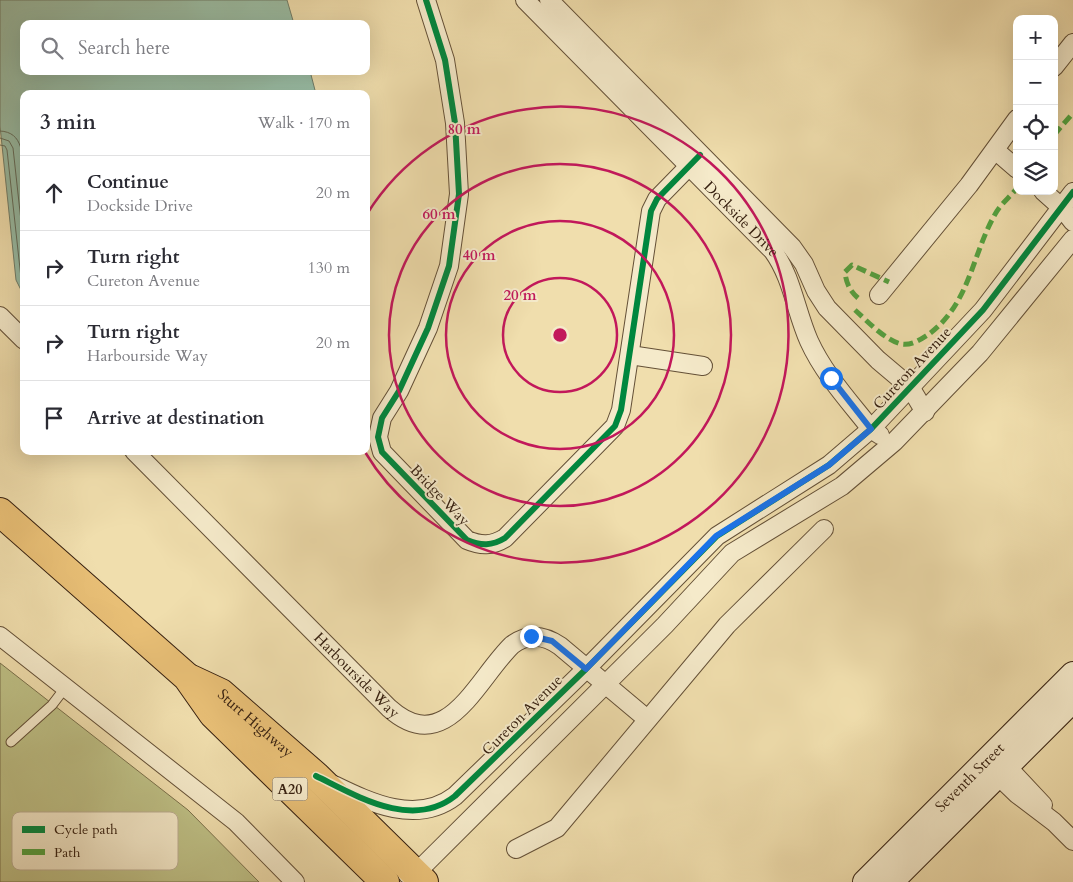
<!DOCTYPE html>
<meta charset="utf-8">
<style>
:root{--surface:#fff;--page:#f2f2f3;--text:#2b2b33;--muted:#7c7c81;--line:#e1e1e2}
body{margin:0;font-family:Cardo,serif;background:var(--page);color:var(--text)}
.controls{position:absolute;right:15px;top:15px;display:grid;overflow:hidden;border-radius:10px;box-shadow:0 5px 20px #0002}
.controls button{width:45px;height:45px;display:grid;place-items:center;padding:0;border:0;border-bottom:1px solid var(--line);background:var(--surface);color:var(--text);font:25px sans-serif}
.stop{position:absolute;width:15px;height:15px;margin:-11px;border:4px solid #1a73e8;border-radius:50%;background:#fff}
.stop.end{background:#1a73e8;border-color:#fff;box-shadow:0 1px 5px #0008}
.list{margin:0;padding:0;list-style:none}
h2{display:flex;justify-content:space-between;align-items:center;height:65px;margin:0;padding:0 20px;font-size:21px}
h2 small{font-size:16px;font-weight:400;color:var(--muted)}
.list li{display:grid;grid-template-columns:32px 1fr auto;gap:15px;align-items:center;box-sizing:border-box;height:75px;padding:0 20px;border-top:1px solid var(--line)}
.list b{display:block;font-size:19px;white-space:nowrap}
.list p{margin:0;font-size:16px;white-space:nowrap;color:var(--muted)}
.list em{font-size:16px;font-style:normal;color:var(--muted)}
.icon{flex:none;width:28px;height:28px;fill:none;stroke:currentColor;stroke-width:2;stroke-linecap:round;stroke-linejoin:round}
.map{position:relative;flex:none;width:1073px;height:882px;overflow:hidden}
.search{position:absolute;background:var(--surface);box-shadow:0 5px 20px #0002;left:20px;top:20px;width:350px;height:55px;display:flex;align-items:center;gap:12px;box-sizing:border-box;padding:0 18px;border-radius:10px;color:var(--muted);font-size:19px}
.panel{position:absolute;background:var(--surface);box-shadow:0 5px 20px #0002;left:20px;top:90px;width:350px;height:365px;border-radius:10px}
.map>svg:first-child{display:block}
.green{fill:#bec086;stroke:#7a704b}
.water{fill:#9bbda4;stroke:#737e69}
.lines{fill:none;stroke-linecap:round;stroke-linejoin:round}
.shore{stroke:#686e5a;stroke-width:1}
.service-casing{stroke:#645037;stroke-width:11}
.minor-casing{stroke:#645037;stroke-width:20}
.secondary-casing{stroke:#362010;stroke-width:26}
.trunk-casing{stroke:#362010;stroke-width:30}
.service{stroke:#f5eaca;stroke-width:9}
.minor{stroke:#f5eaca;stroke-width:18}
.secondary{stroke:#f5eaca;stroke-width:24}
.trunk{stroke:#e8bf76;stroke-width:28}
.quiet{stroke:#53a23f;stroke-width:5;stroke-dasharray:10 5;stroke-linecap:butt}
.cycleway-casing{stroke:#f5eaca;stroke-width:9}
.cycleway{stroke:#00873e;stroke-width:6}
.route{stroke:#1a73e8;stroke-width:6}
.ring{fill:none;stroke:#c2185b;stroke-width:2.5}
.labels{text-anchor:middle;stroke-width:4;stroke-linejoin:round;paint-order:stroke}
.shield{fill:#f5eaca;stroke:#6f5d48;stroke-width:1}
.shield-label{font-size:14px;font-weight:bold;fill:#362010}
.street-label{font-size:15px;fill:#362010;stroke:#f5eaca}
.key{fill:#f5eaca;stroke:#bcad92;stroke-width:1}
.key-label{font-size:14px;fill:#362010}
.centre{fill:#c2185b;stroke:#f5eaca;stroke-width:2.5}
.ring-label{font-size:15px;text-anchor:middle;font-weight:bold;fill:#c2185b;stroke:#f5eaca;stroke-width:4;stroke-linejoin:round;paint-order:stroke}
</style>
<div class="map">
<svg width="1073" height="882" viewBox="0 0 1073 882">
<rect width="100%" height="100%" fill="#f0dead"/>
<filter id="stains"><feTurbulence type="fractalNoise" baseFrequency=".004" numOctaves="4"/><feColorMatrix values="0 0 0 0 .2 0 0 0 0 .09 0 0 0 0 .02 0 0 0 .5 -.17"/></filter>
<radialGradient id="worn" r=".72"><stop offset=".6" stop-color="#630" stop-opacity="0"/><stop offset="1" stop-color="#630" stop-opacity=".3"/></radialGradient>
<path class="green" d="M0,663L188,810L259,882H0Z"/>
<path class="water" d="M0,0H287L294,24H24V71H310L316,94H24V296L16,280L0,126Z"/>
<g class="lines">
<path class="shore" d="M0,131C24,132 22,156 24,174
M0,138L9,141L13,148L24,248
M0,145L5,146L7,150L21,278L24,287"/>
<g class="service-casing">
<path id="service" d="M11,742L52,705L65,688"/>
</g>
<g class="minor-casing">
<g id="minor">
<path d="M426,0L445,60L455,123L459,194L449,266L428,328L399,391L382,418L378,437L382,452L467,540C481,546 492,546 505,538L615,426L621,410L651,211L657,199L700,155"/>
<path id="s1" d="M525,0L773,251C792,277 796,312 809,341C824,374 849,401 871,429L880,435"/>
<path d="M549,0L792,247L804,264L816,291L827,308L878,360L910,387L925,412"/>
<path d="M1054,67L1073,43"/>
<path d="M995,150L1017,169"/>
<path d="M1043,191L1062,208L1073,222"/>
<path d="M879,295L969,185L1017,119"/>
<path d="M0,316L24,340"/>
<path d="M630,355L703,366"/>
<path id="s2" d="M134,451L389,708C446,759 476,680 512,645C528,633 544,635 560,646L647,719"/>
<path d="M0,636L236,822L295,882"/>
<path d="M999,758L1043,805"/>
<path d="M989,767L1017,794L1054,822L1073,841"/>
<path d="M334,785C371,803 417,825 455,796L586,669L717,536L829,465L871,429L983,310L1073,192"/>
<path d="M516,849L557,828L727,625L824,529"/>
<path d="M407,874L416,873L665,625L732,553L842,486L894,442L980,353L1073,239"/>
</g>
</g>
<g class="secondary-casing">
<g id="secondary">
<path id="s3" d="M865,882L1073,674"/>
<path d="M891,882L1073,700"/>
</g>
</g>
<g class="trunk-casing">
<g id="trunk">
<path d="M0,512L187,677L213,714L385,882"/>
<path id="s4" d="M191,679L221,693L316,776L424,882"/>
</g>
</g>
<use href="#service" class="service"/>
<use href="#minor" class="minor"/>
<use href="#secondary" class="secondary"/>
<use href="#trunk" class="trunk"/>
<path class="quiet" d="M1054,135L1073,113
M858,298C850,291 846,283 845,272L852,265L889,282
M855,310C867,321 885,340 901,344C912,346 921,339 929,334C971,303 972,252 997,211C1002,203 1011,196 1017,188"/>
<g class="cycleway-casing">
<path id="cycleway" d="M426,0L445,60L455,123L459,194L449,266L428,328L399,391L382,418L378,437L382,452L467,540C481,546 492,546 505,538L615,426L621,410L651,211L657,199L700,155
M316,776C357,796 412,830 455,796L586,669L717,536L829,465L871,429L983,310L1073,192"/>
</g>
<use href="#cycleway" class="cycleway"/>
</g>
<g class="lines">
<path class="route" d="M531,636L552,641L586,669L716,536L829,465L871,429L831,378"/>
</g>
<g class="ring">
<circle cx="560" cy="335" r="57"/>
<circle cx="560" cy="335" r="114"/>
<circle cx="560" cy="335" r="171"/>
<path d="M367 214A228 228 0 1 1 365 452"/>
</g>
<g class="labels">
<rect class="shield" x="272.5" y="777.5" width="35" height="23" rx="4"/>
<g class="shield-label">
<text x="290" y="794">A20</text>
</g>
<g class="street-label">
<text dy="5" stroke="none"><textPath href="#s1" startOffset="308">Dockside Drive</textPath></text>
<text transform="translate(912 368) rotate(-47)" y="5">Cureton Avenue</text>
<text transform="translate(440 495) rotate(46)" y="5">Bridge Way</text>
<text dy="5" stroke="none"><textPath href="#s2" startOffset="316">Harbourside Way</textPath></text>
<text transform="translate(522 715) rotate(-45)" y="5">Cureton Avenue</text>
<text dy="5" stroke="none"><textPath href="#s4" startOffset="79">Sturt Highway</textPath></text>
<text dy="5" stroke="none"><textPath href="#s3" startOffset="148">Seventh Street</textPath></text>
</g>
</g>
<rect x="12" y="812" width="166" height="58" rx="8" class="key"/>
<rect x="22" y="826" width="23" height="7" fill="#00873e"/>
<rect x="22" y="849" width="23" height="6" fill="#53a23f"/>
<g class="key-label">
<text x="54" y="834">Cycle path</text>
<text x="54" y="857">Path</text>
</g>
<circle cx="560" cy="335" r="8" class="centre"/>
<g class="ring-label">
<text x="464" y="134">80 m</text>
<text x="439" y="219">60 m</text>
<text x="479" y="260">40 m</text>
<text x="520" y="300">20 m</text>
</g>
<rect width="100%" height="100%" filter="url(#stains)"/>
<rect width="100%" height="100%" fill="url(#worn)"/>
</svg>
<div class="controls">
<button>+</button>
<button>−</button>
<button><svg class="icon" aria-label="locate" viewBox="0 0 24 24"><circle cx="12" cy="12" r="6"/><path d="M12 2v4M12 18v4M2 12h4M18 12h4"/></svg></button>
<button><svg class="icon" aria-label="layers" viewBox="0 0 24 24"><path d="M12 4l9 5-9 5-9-5zM3 14l9 5 9-5"/></svg></button>
</div>
<div class="stop" style="left:831px;top:378px"></div>
<div class="stop end" style="left:531px;top:636px"></div>
<div class="search"><svg class="icon" aria-label="search" viewBox="0 0 24 24"><circle cx="10" cy="10" r="6"/><path d="M15 15l6 6"/></svg>Search here</div>
<section class="panel">
<h2>3 min<small>Walk · 170 m</small></h2>
<ul class="list">
<li><svg class="icon" aria-label="ahead" viewBox="0 0 24 24"><path d="M12 20V5M6 11l6-6 6 6"/></svg><div><b>Continue</b><p>Dockside Drive</p></div><em>20 m</em></li>
<li><svg class="icon" aria-label="right" viewBox="0 0 24 24"><path d="M7 20v-9h11M14 6l5 5-5 5"/></svg><div><b>Turn right</b><p>Cureton Avenue</p></div><em>130 m</em></li>
<li><svg class="icon" aria-label="right" viewBox="0 0 24 24"><path d="M7 20v-9h11M14 6l5 5-5 5"/></svg><div><b>Turn right</b><p>Harbourside Way</p></div><em>20 m</em></li>
<li><svg class="icon" aria-label="arrive" viewBox="0 0 24 24"><path d="M6 21V4h12l-3 4 3 4H6"/></svg><div><b>Arrive at destination</b></div></li>
</ul>
</section>
</div>
